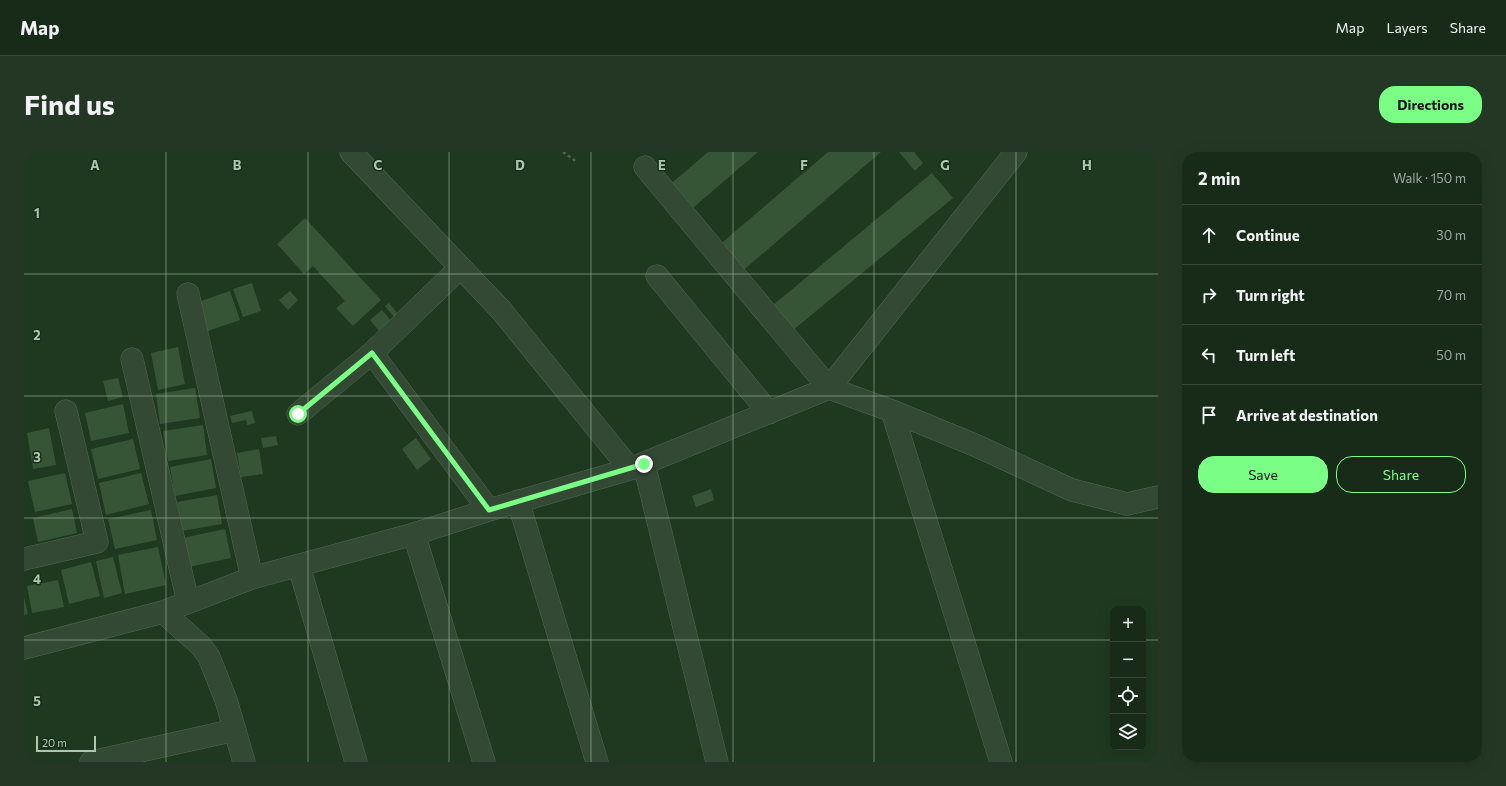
<!DOCTYPE html>
<meta charset="utf-8">
<style>
:root{--surface:#172b18;--page:#243725;--text:#f1f3f6;--muted:#9ea7a2;--line:#364737;--accent:#7afe86}
body{margin:0;font-family:Commissioner,sans-serif;background:var(--page);color:var(--text)}
.controls{position:absolute;right:12px;bottom:12px;display:grid;overflow:hidden;border-radius:8px;box-shadow:0 4px 16px #0002}
.controls button{width:36px;height:36px;display:grid;place-items:center;padding:0;border:0;border-bottom:1px solid var(--line);background:var(--surface);color:var(--text);font:20px sans-serif}
.scale{position:absolute;left:12px;bottom:10px;width:60px;box-sizing:border-box;padding-left:4px;border:2px solid #adc6af;border-top:0;font-size:11px;line-height:14px;white-space:nowrap;color:#adc6af;-webkit-text-stroke:3px #182e1a;paint-order:stroke}
.stop{position:absolute;width:12px;height:12px;margin:-9px;border:3px solid #7afe86;border-radius:50%;background:#fff}
.stop.end{background:#7afe86;border-color:#fff;box-shadow:0 1px 4px #0008}
.list{margin:0;padding:0;list-style:none}
h2{display:flex;justify-content:space-between;align-items:center;height:52px;margin:0;padding:0 16px;font-size:17px}
h2 small{font-size:13px;font-weight:400;color:var(--muted)}
.list li{display:grid;grid-template-columns:26px 1fr auto;gap:12px;align-items:center;box-sizing:border-box;height:60px;padding:0 16px;border-top:1px solid var(--line)}
.list b{display:block;font-size:15px;white-space:nowrap}
.list em{font-size:13px;font-style:normal;color:var(--muted)}
.actions{display:flex;gap:8px;padding:12px 16px}
.actions a{flex:1;padding:9px 0;border:1px solid var(--accent);border-radius:16px;text-align:center;font-size:14px;color:var(--accent)}
.actions .main{background:var(--accent);color:#111}
.icon{flex:none;width:22px;height:22px;fill:none;stroke:currentColor;stroke-width:2;stroke-linecap:round;stroke-linejoin:round}
.map{position:relative;flex:none;width:1134px;height:610px;overflow:hidden;border-radius:16px}
header{display:flex;align-items:center;gap:24px;box-sizing:border-box;height:56px;padding:0 20px;background:var(--surface);border-bottom:1px solid var(--line)}
header strong{font-size:19px}
nav{display:flex;gap:22px;margin-inline-start:auto;font-size:14px}
.intro{display:flex;align-items:center;justify-content:space-between;box-sizing:border-box;height:96px;padding:0 24px}
h1{margin:0;font-size:28px}
.button{padding:10px 18px;border-radius:16px;background:var(--accent);color:#111;font-size:14px;font-weight:700}
main{display:flex;gap:24px;padding:0 24px}
aside{flex:1;background:var(--surface);border-radius:16px;box-shadow:0 4px 16px #0002}
.map>svg:first-child{display:block}
.building{fill:#365537}
.lines{fill:none;stroke-linecap:round;stroke-linejoin:round}
.minor-casing{stroke:#506752;stroke-width:23}
.path{stroke:#55654d;stroke-width:2.5;stroke-dasharray:3 3;stroke-linecap:butt}
.minor{stroke:#334934;stroke-width:22}
.route{stroke:#7afe86;stroke-width:5}
.grid{fill:none;stroke:#adc6af;stroke-width:1;stroke-opacity:0.55}
.grid-label{font-size:13px;text-anchor:middle;font-weight:bold;fill:#adc6af;stroke:#182e1a;stroke-width:3;stroke-linejoin:round;paint-order:stroke}
</style>
<header>
<strong>Map</strong>
<nav><a>Map</a><a>Layers</a><a>Share</a></nav>
</header>
<div class="intro"><h1>Find us</h1><a class="button">Directions</a></div>
<main>
<div class="map">
<svg width="1134" height="610" viewBox="0 0 1134 610">
<rect width="100%" height="100%" fill="#1f3920"/>
<path class="building" d="M684,0H734L663,61L642,36Z
M804,0H857L715,122L693,95Z
M875,0H890L899,11L891,19Z
M908,21L929,46L768,179L748,154Z
M281,66L357,148L329,174L312,156L321,149L289,114L280,122L253,92Z
M228,131L237,159L219,165L209,137Z
M206,139L216,168L184,179L174,150Z
M266,139L274,148L264,158L255,148Z
M365,151L378,167L374,170L361,154Z
M358,158L368,170L356,180L346,168Z
M154,195L161,232L134,238L127,201Z
M94,226L99,245L84,249L79,229Z
M171,236L176,266L136,272L132,242Z
M99,252L105,281L67,289L61,261Z
M228,259L231,271L223,273L222,268L208,271L206,264Z
M179,273L183,303L144,309L139,279Z
M25,276L32,313L9,317L3,281Z
M252,284L254,293L239,296L237,286Z
M392,286L407,307L393,318L378,297Z
M109,287L116,317L74,327L67,297Z
M235,297L239,322L217,325L213,301Z
M187,307L192,336L151,344L146,315Z
M41,321L48,352L11,360L4,329Z
M117,321L125,352L82,363L75,331Z
M687,337L690,348L672,355L668,344Z
M193,343L198,372L158,379L153,350Z
M48,357L53,381L14,390L9,366Z
M127,358L133,388L91,397L84,367Z
M201,377L207,406L165,415L159,386Z
M134,395L142,433L101,442L94,403Z
M89,405L98,441L80,446L72,409Z
M67,410L76,444L45,452L37,418Z
M34,428L40,455L8,461L3,434Z
M0,445L4,462L0,463Z"/>
<g class="lines">
<g class="minor-casing">
<path id="minor" d="M327,0L477,158L606,317
M621,15L805,236L868,259L953,294L1048,338L1103,352L1134,345
M633,124L745,261
M164,142L228,426
M348,201L465,358
M108,207L164,450
M868,259L977,610
M274,262L348,201L436,116
M620,312L693,610
M494,349L573,610
M390,382L460,610
M0,407L73,390L42,259
M275,414L332,610
M139,460L177,494L185,505L202,548L220,610
M0,496L139,460L228,426L390,382L465,358L606,317L805,236L992,0
M67,610L211,578"/>
</g>
<path class="path" d="M539,0L553,10"/>
<use href="#minor" class="minor"/>
</g>
<g class="lines">
<path class="route" d="M274,262L348,201L465,358L620,312"/>
</g>
<path class="grid" d="M142,0V610M284,0V610M425,0V610M567,0V610M709,0V610M850,0V610M992,0V610M0,122H1134M0,244H1134M0,366H1134M0,488H1089M1119,488H1134"/>
<g class="grid-label">
<text x="71" y="18">A</text>
<text x="213" y="18">B</text>
<text x="354" y="18">C</text>
<text x="496" y="18">D</text>
<text x="638" y="18">E</text>
<text x="780" y="18">F</text>
<text x="921" y="18">G</text>
<text x="1063" y="18">H</text>
<text x="13" y="66">1</text>
<text x="13" y="188">2</text>
<text x="13" y="310">3</text>
<text x="13" y="432">4</text>
<text x="13" y="554">5</text>
</g>
</svg>
<div class="controls">
<button>+</button>
<button>−</button>
<button><svg class="icon" aria-label="locate" viewBox="0 0 24 24"><circle cx="12" cy="12" r="6"/><path d="M12 2v4M12 18v4M2 12h4M18 12h4"/></svg></button>
<button><svg class="icon" aria-label="layers" viewBox="0 0 24 24"><path d="M12 4l9 5-9 5-9-5zM3 14l9 5 9-5"/></svg></button>
</div>
<div class="scale">20 m</div>
<div class="stop" style="left:274px;top:262px"></div>
<div class="stop end" style="left:620px;top:312px"></div>
</div>
<aside>
<h2>2 min<small>Walk · 150 m</small></h2>
<ul class="list">
<li><svg class="icon" aria-label="ahead" viewBox="0 0 24 24"><path d="M12 20V5M6 11l6-6 6 6"/></svg><div><b>Continue</b></div><em>30 m</em></li>
<li><svg class="icon" aria-label="right" viewBox="0 0 24 24"><path d="M7 20v-9h11M14 6l5 5-5 5"/></svg><div><b>Turn right</b></div><em>70 m</em></li>
<li><svg class="icon" aria-label="left" viewBox="0 0 24 24"><path d="M17 20v-9H6M10 6l-5 5 5 5"/></svg><div><b>Turn left</b></div><em>50 m</em></li>
<li><svg class="icon" aria-label="arrive" viewBox="0 0 24 24"><path d="M6 21V4h12l-3 4 3 4H6"/></svg><div><b>Arrive at destination</b></div></li>
</ul>
<div class="actions"><a class="main">Save</a><a>Share</a></div>
</aside>
</main>
